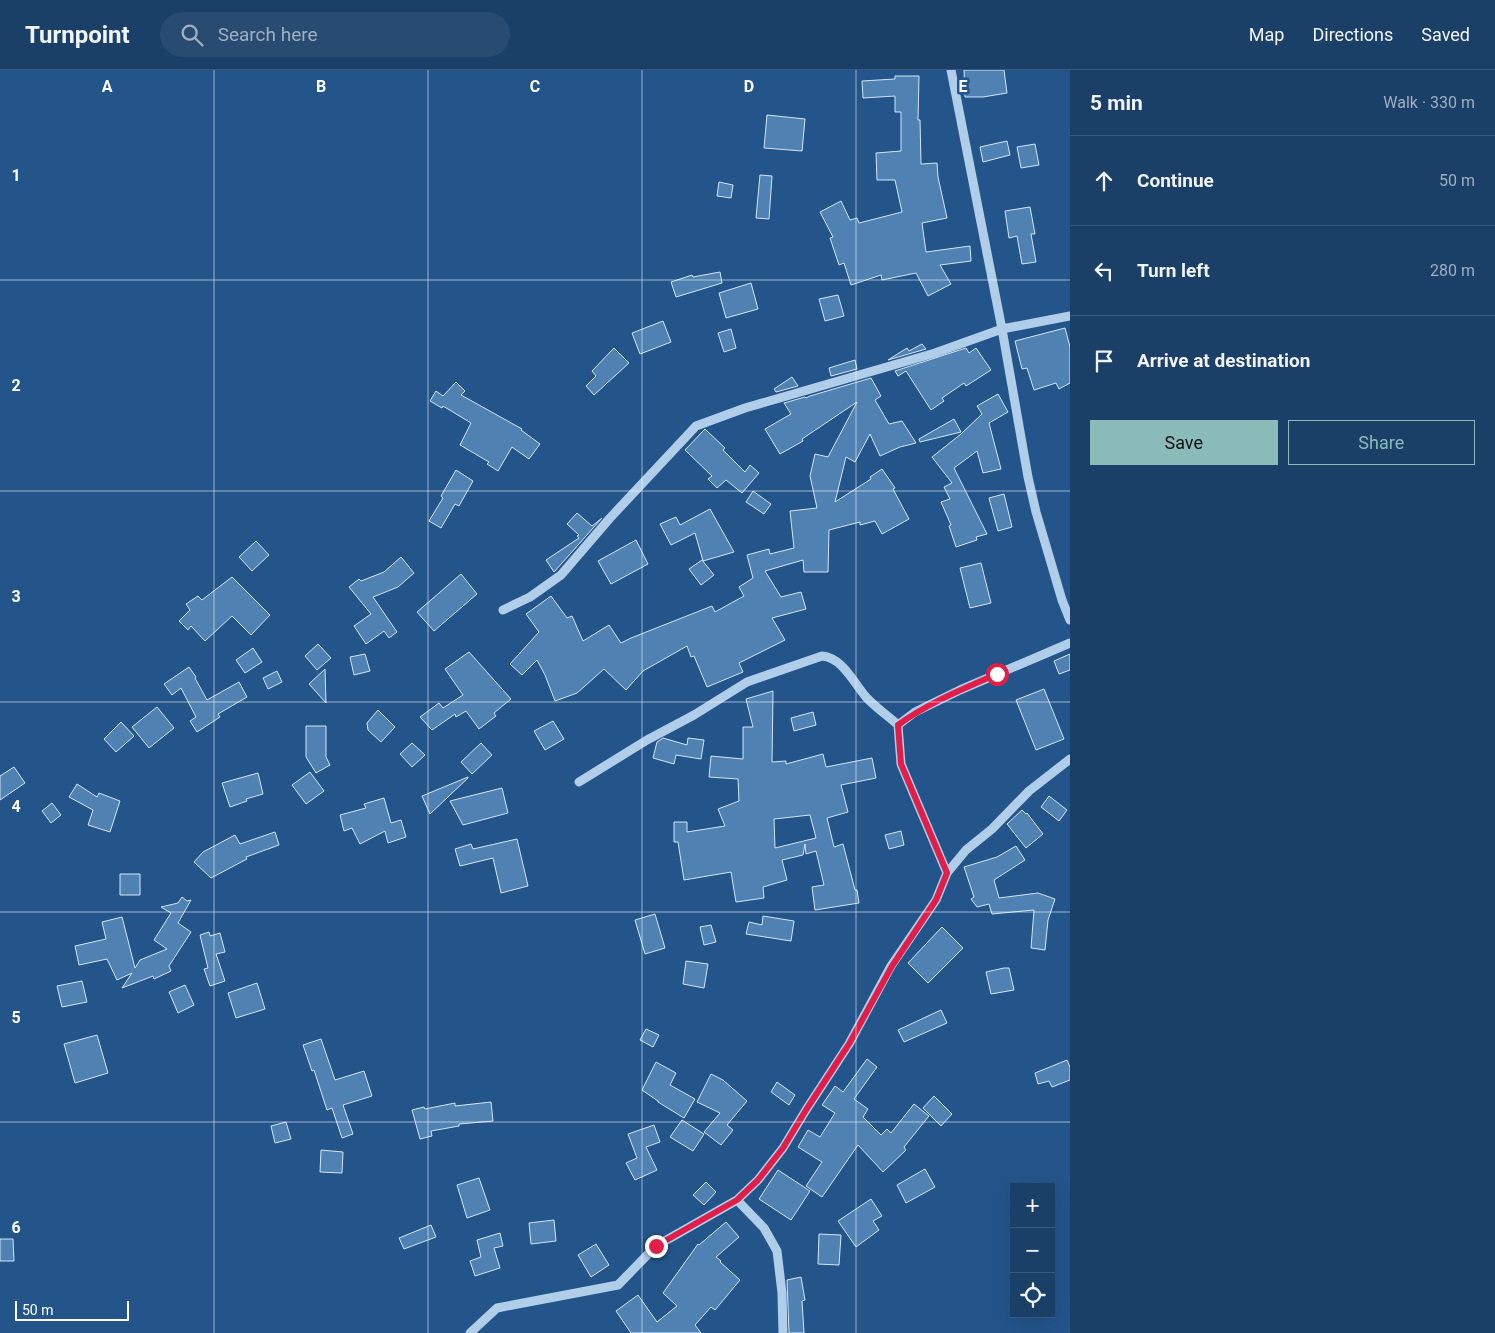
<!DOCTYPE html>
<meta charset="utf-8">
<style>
:root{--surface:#1a4068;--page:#274b71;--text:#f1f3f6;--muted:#9fafc0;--line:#38597c;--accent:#8bbbb9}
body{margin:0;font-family:Roboto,sans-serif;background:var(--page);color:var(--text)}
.controls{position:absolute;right:15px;bottom:15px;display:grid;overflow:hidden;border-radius:0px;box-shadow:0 5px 20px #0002}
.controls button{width:45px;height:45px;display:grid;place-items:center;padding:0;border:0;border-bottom:1px solid var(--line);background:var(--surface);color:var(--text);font:25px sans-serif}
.scale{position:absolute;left:15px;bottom:12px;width:114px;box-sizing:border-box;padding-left:5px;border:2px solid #fff;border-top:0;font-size:14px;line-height:18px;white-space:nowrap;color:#fff;-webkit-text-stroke:4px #23558a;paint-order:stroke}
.stop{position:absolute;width:15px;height:15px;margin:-11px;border:4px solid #e11d48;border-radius:50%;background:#fff}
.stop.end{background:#e11d48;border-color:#fff;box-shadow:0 1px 5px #0008}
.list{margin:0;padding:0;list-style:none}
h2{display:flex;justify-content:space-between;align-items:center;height:65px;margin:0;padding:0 20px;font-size:21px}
h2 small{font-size:16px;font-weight:400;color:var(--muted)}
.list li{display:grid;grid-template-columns:32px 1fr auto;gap:15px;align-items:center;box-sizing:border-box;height:90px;padding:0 20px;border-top:1px solid var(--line)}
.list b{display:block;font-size:19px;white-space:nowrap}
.list em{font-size:16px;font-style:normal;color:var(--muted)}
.actions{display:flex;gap:10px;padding:15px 20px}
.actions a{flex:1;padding:11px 0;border:1px solid var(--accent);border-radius:0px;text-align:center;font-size:18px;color:var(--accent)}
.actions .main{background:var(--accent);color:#111}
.icon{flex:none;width:28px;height:28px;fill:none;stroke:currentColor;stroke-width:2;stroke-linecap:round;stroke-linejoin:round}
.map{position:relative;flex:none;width:1070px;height:1263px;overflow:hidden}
header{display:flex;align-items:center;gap:30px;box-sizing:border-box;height:70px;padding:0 25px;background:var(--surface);border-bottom:1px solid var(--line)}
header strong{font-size:24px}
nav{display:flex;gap:28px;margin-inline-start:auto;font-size:18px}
.search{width:350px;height:45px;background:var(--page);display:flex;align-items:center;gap:12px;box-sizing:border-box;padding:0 18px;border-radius:28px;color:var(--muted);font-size:19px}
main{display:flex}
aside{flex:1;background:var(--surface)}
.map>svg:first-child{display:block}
.building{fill:#5081b3;stroke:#d4e6f8;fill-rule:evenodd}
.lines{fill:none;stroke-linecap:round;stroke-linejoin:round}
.minor{stroke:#b0cdea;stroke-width:9}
.route{stroke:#e11d48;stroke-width:6}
.grid{fill:none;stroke:#fff;stroke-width:1;stroke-opacity:0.55}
.grid-label{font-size:16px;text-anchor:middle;font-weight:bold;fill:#fff;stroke:#23558a;stroke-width:5;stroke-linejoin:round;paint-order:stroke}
</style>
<header>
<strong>Turnpoint</strong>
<div class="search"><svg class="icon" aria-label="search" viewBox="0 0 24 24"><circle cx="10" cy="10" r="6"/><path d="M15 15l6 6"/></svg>Search here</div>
<nav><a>Map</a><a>Directions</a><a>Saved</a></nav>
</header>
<main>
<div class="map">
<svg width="1070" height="1263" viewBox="0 0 1070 1263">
<rect width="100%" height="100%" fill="#23558a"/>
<path class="building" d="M964,0H1004L1007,23L983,27H965Z
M895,6H919L918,50H920L921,94L937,93L938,107L947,148L922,153L926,182L970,176L971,191L940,195L951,214L928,226L916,203L882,210L881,205L851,215L844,193L839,195L830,168L833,167L820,142L841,131L850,150L857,148L859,153L902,142L895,110H877L876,83L901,81V42H895V26L863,28L862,11L895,9Z
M767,45L805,49L802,81L764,78Z
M1007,71L1010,85L983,92L980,77Z
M1035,74L1039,95L1021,98L1017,77Z
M760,105L772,106L769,149L756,148Z
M719,112L733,115L731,128L717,126Z
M1030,137L1035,164H1031L1036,192L1022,194L1017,166L1009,168L1005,141Z
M720,202L722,213L676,227L671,212L692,205L693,207Z
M751,213L758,239L726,248L719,223Z
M838,225L844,246L825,251L819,229Z
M663,251L671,272L640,284L632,263Z
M1065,258L1070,277V313L1059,319L1056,313L1034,320L1027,298L1022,299L1015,271Z
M731,259L736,278L724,282L718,263Z
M922,274L926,279L888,290L907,278L909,281Z
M614,278L629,293L594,325L586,316L596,306L592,301Z
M966,278L969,283L976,278L991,300L966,316L964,313L942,328L944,331L931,340L906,301L898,306L895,301Z
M855,290L857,299L831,306L829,298Z
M792,307L798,316L776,322L774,319Z
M871,308L881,326L875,330L889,354L902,351L916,373L900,377L880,386L870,364L855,392L846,387L835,432L871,409L870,407L882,399L895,418L893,419L909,449L882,464L875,451L860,455V452L829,460L828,502H804L803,490L765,501L781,527L801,522L806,539L772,548L785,570L739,593L743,602L707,617L694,586L691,587L687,576L643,601L626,620L604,599L577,623L555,631L545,605L537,590L522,605L510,594L539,562L526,544L551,526L567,548L572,546L583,571L609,555L621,573L631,568L712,536L715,542L744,526L739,517L753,508L747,485L769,479L770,484L794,478L790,441L817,438L810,406L815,384L828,387L857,332L802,369L803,371L780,384L765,359L791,344L784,333L805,327L806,328L810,326Z
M456,312L465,321L461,325L522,359L521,360L540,374L529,389L512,377L498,401L487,394L489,392L460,375L471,353L443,336L442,338L430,331L436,321L443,326Z
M998,324L1008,342L989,353L1001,399L983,403L977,381L954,398L987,464L976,467L977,470L956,477L949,456L951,455L941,432L950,429L944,417L952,413L932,387L961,364L982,344L977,336Z
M954,349L961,362L920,372L919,369Z
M705,359L725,378L723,380L745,402L750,395L759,403L742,423L726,410L717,418L708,409L712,406L685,380Z
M456,400L473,411L459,436L455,434L441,458L429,451L443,428L441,426Z
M753,421L771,434L764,444L746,432Z
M1004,424L1012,457L998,461L989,428Z
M710,439L734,482L703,491L695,463L671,475L660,454L676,447L680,455Z
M577,443L592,456L602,448L554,502L546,490L579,468L577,466L579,465L567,454Z
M636,470L648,494L611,514L598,491Z
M256,471L269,485L252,501L239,487Z
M401,487L414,503L398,517L373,527L397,562L389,568L384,561L366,574L354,556L371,544L349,517L359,509L361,511L384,502Z
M702,490L714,505L701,515L689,499Z
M981,493L991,533L970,538L960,498Z
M461,504L477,524L434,561L417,542Z
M232,507L270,545L251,565L232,546L205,571L191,556L188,560L179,551L190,540L186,534L198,526L202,530Z
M318,574L331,588L317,600L305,586Z
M253,578L262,592L245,603L236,590Z
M469,582L511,629L494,643L496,646L479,659L466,641L456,647L455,644L432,660L420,647L439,633L443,638L463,625L445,599Z
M365,584L370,601L354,605L350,587Z
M1070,584V600L1059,604L1054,591Z
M189,597L196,607L195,608L207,630L239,612L247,627L218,644L220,647L197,662L190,651L196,647L181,618L172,625L164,614Z
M325,599L326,633L309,614Z
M277,601L282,612L268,619L263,608Z
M1044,619L1064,669L1036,680L1016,630Z
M773,621L772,692L786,691V694L823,684L826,697L872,688L876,708L841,715L848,742L827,748L834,777L843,774L855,820H857L859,833L815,840L812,817L824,815L816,781L806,784L805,774L803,785L782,790L787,810L763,817L764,828L736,832L731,802L684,810L678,772H674V752H687V762L725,756L718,739L739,731L738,709L709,707L711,686L743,689V657H753L746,629ZM810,745L816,768L775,778L774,749Z
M157,637L174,658L149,678L132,657Z
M378,640L395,657L381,672L368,660L367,653Z
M813,642L816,655L794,661L791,648Z
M553,651L564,669L545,680L534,661Z
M121,652L134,666L116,682L104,669Z
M306,656H326V687L330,695L316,703L306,687Z
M663,668L687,675L688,668L704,670L701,689L676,685L674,694L653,688L657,672Z
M412,673L425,685L412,697L400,684Z
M481,673L492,685L472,704L461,692Z
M14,697L25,713L0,730V706Z
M310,702L324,721L306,734L292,715Z
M258,703L263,724L246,729L247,731L230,737L222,713Z
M468,707V708L430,744L422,726Z
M77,714L97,727L99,723L120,731L110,762L88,755L93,740L69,727Z
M502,718L508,743L463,755L450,731Z
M1049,726L1067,740L1059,751L1041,737Z
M384,728L391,753L401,750L406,767L388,773L385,761L360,774L352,758L344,761L340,745L366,738L364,734Z
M52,733L61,745L51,753L42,741Z
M1022,740L1026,744L1027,743L1043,764L1026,778L1007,754Z
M901,761L904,775L889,779L885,765Z
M275,762L279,775L246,787L247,789L211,808L194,792L203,782L235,765L240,774Z
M517,769L528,816L501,823L493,788L460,796L455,779L471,774L473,779Z
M1016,776L1025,790L994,810L999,828L1038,823L1055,829L1048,850L1045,880L1031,878L1034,840L992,844L989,834L977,837L971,829L974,827L964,797L997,787Z
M120,804H140V825H120Z
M182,827L187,831L191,830L178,853L191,862L169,896L171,901L154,909L153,906L122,918L132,903L117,910L107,889L79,895L75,876L106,869L102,852L122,847L135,898L140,890L167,879L154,870L171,843L161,837L178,833Z
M655,844L665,878L645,884L635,850Z
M763,846L794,851L791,871L746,864L749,852L762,855Z
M711,855L716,872L704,875L700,857Z
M942,857L963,878L928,913L908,893Z
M209,862L210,866L220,863L225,882L216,884L225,911L210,916L204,899L208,898L200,865Z
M686,891L708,894L704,918L683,914Z
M1004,898H1009L1014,920L991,924L986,902Z
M82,911L87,932L62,937L57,916Z
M257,913L265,939L236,948L228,923Z
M185,915L194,935L178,943L169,922Z
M941,940L947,953L904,972L898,960Z
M646,959L659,965L653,977L640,970Z
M97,965L108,1003L75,1013L64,974Z
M321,969L335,1010L364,1001L372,1026L343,1035L353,1064L342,1068L332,1038L327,1040L314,1000L312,1001L303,975Z
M867,989L877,997L854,1029L868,1039L863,1047L881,1065L887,1059L891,1063L914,1034L929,1046L904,1077L906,1080L883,1102L858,1075L822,1127L806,1116L822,1092L798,1077L808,1060L820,1067L835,1043L822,1035L835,1016L843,1022Z
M1067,990L1070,997V1010L1052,1017L1049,1011L1038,1014L1035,1003Z
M656,992L676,1003L670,1015L695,1029L684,1048L658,1032V1031L642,1020Z
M711,1004L723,1010L747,1031L727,1055L733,1060L721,1075L704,1062L720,1043L697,1032Z
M777,1012L795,1025L789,1035L771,1022Z
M934,1026L952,1044L941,1056L923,1038Z
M491,1032L493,1051L459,1054V1056L431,1061L432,1066L420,1069L412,1040L424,1037L425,1039L455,1033V1036Z
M682,1050L704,1064L693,1081L670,1067Z
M286,1052L291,1069L275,1073L271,1056Z
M654,1055L660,1072L646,1077L657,1100L635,1110L626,1093L637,1088L628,1064Z
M321,1080L343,1082L342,1103L320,1102Z
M925,1099L935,1117L906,1133L897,1115Z
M778,1100L810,1121L791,1150L759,1129Z
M479,1108L490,1140L467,1148L457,1115Z
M706,1112L716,1122L704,1135L693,1125Z
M871,1129L882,1146L873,1151L879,1160L856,1177L838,1151Z
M554,1150L556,1171L531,1174L529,1153Z
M726,1152L739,1167L716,1187L721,1191L720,1192L740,1210L715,1240L711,1237L695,1255L701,1263H631L616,1241L638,1225L657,1252L677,1236L663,1223L698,1174L699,1175Z
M431,1155L436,1167L404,1179L399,1168Z
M500,1163L503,1176L494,1178L500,1198L475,1206L470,1191L481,1187L477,1170Z
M819,1164L841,1165L839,1195L818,1194Z
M0,1169H13L14,1191H0Z
M596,1174L609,1195L591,1207L578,1185Z
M801,1207L805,1230L802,1231L804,1263H789L787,1210Z"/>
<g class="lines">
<path class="minor" d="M951,0L1002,259L1028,407L1036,442L1062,530L1070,550
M503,540L530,527L561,505L610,448L696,356L745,338L935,283L1002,259L1070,246
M579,712L647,670L694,645L747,612L822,586C843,588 853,612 866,627C875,637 888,646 898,655
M947,803L901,694L898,655L915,642L960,620L1070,573
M737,1130L764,1158L777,1181L782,1223L783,1263
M470,1263L497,1238L618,1215L656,1176L737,1130L758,1110L783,1078L806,1040L849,974L891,896L936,830L947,803L966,780L992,759L1029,721L1070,689"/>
</g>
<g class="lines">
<path class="route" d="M656,1176L737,1130L758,1110L783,1078L806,1040L849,974L892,896L936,830L947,803L901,694L898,655C928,633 963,619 997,604"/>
</g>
<path class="grid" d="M214,0V1263M428,0V1263M642,0V1263M856,0V1263M0,210H1070M0,421H1070M0,632H1070M0,842H1070M0,1052H1070"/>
<g class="grid-label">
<text x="107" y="22">A</text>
<text x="321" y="22">B</text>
<text x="535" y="22">C</text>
<text x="749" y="22">D</text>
<text x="963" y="22">E</text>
<text x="16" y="111">1</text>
<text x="16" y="321">2</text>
<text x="16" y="532">3</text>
<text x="16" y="742">4</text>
<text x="16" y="953">5</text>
<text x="16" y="1163">6</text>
</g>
</svg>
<div class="controls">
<button>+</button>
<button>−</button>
<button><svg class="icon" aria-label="locate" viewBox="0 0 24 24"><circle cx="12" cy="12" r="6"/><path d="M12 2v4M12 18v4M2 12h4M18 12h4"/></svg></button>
</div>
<div class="scale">50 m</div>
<div class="stop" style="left:997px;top:604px"></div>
<div class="stop end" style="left:656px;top:1176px"></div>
</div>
<aside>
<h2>5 min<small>Walk · 330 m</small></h2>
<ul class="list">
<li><svg class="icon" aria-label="ahead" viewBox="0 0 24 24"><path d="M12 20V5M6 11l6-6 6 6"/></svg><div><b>Continue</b></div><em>50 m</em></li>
<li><svg class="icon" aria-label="left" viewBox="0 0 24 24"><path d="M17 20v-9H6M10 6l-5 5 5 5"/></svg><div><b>Turn left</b></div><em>280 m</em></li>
<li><svg class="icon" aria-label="arrive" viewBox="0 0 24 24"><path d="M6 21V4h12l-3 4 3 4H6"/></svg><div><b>Arrive at destination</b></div></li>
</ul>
<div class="actions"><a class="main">Save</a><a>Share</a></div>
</aside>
</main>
